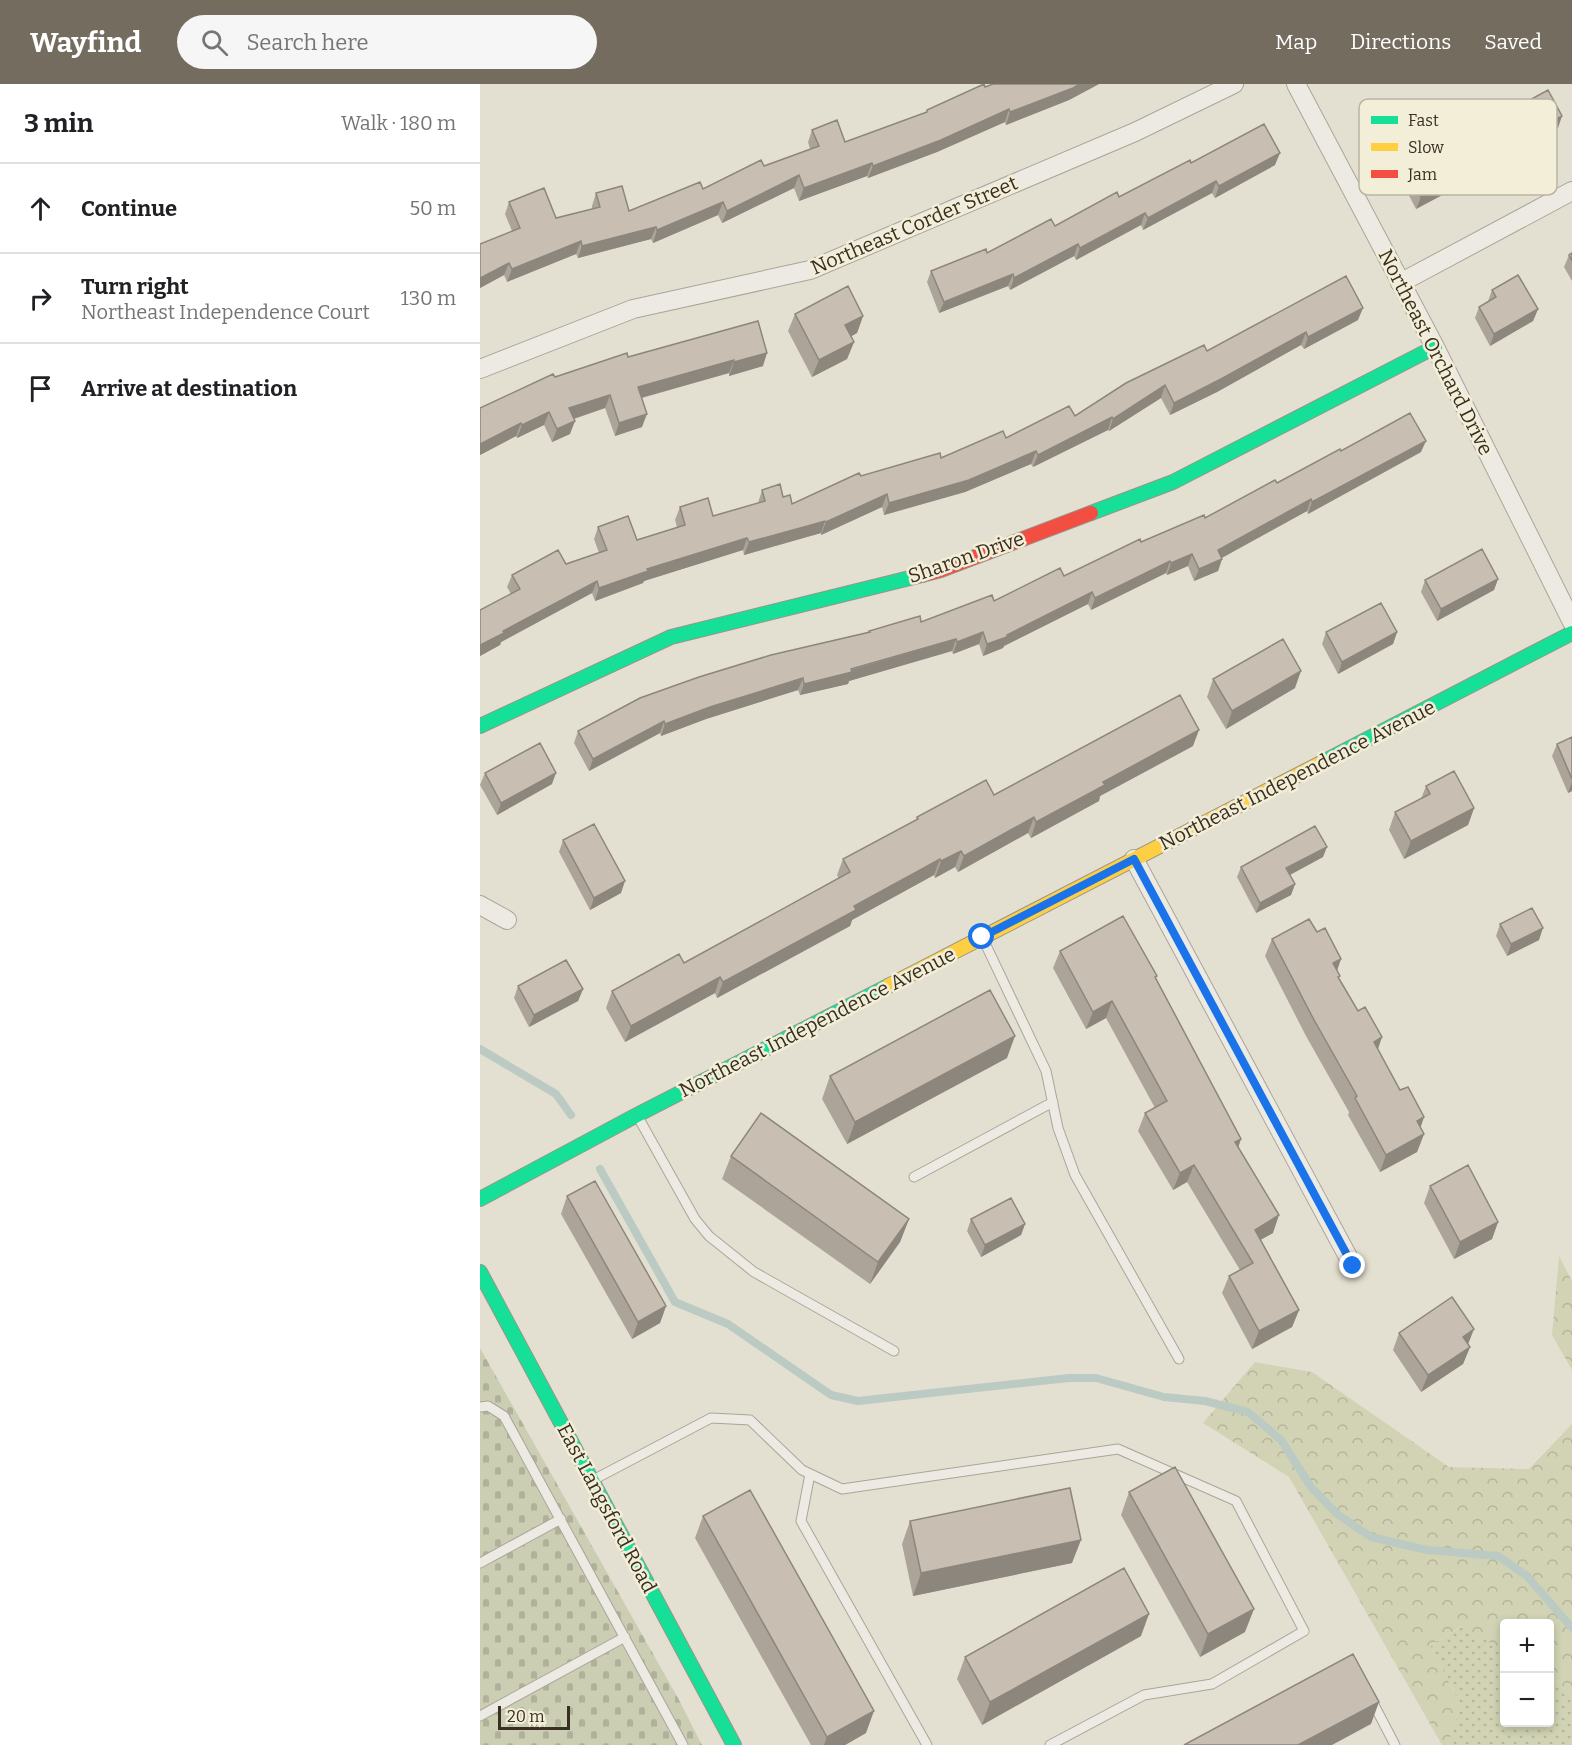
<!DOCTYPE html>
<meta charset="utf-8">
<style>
:root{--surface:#fff;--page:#f6f6f6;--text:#202124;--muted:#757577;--line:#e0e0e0;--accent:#746c5f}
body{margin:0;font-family:Bitter,serif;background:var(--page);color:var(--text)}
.controls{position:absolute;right:18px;bottom:18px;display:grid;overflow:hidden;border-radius:6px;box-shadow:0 3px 9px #0003}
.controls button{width:54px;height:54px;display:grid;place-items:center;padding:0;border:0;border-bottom:2px solid var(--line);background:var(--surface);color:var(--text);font:30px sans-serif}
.scale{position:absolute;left:18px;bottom:15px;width:72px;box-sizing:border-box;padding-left:6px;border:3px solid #382e21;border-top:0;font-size:16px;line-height:21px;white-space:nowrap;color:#382e21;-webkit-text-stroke:4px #f3eed8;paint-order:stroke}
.stop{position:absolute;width:18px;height:18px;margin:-14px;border:4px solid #1a73e8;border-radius:50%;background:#fff}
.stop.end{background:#1a73e8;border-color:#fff;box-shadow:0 2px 6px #0008}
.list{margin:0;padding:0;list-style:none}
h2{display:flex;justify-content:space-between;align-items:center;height:78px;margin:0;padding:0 24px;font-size:26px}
h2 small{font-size:20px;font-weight:400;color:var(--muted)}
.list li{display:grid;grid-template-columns:39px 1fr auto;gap:18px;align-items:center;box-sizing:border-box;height:90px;padding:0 24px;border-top:2px solid var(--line)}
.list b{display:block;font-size:22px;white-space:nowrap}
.list p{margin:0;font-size:20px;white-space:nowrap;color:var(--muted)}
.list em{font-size:20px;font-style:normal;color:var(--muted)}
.icon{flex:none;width:33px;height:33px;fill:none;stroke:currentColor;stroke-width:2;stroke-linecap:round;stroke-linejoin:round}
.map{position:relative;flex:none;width:1092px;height:1661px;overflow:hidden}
header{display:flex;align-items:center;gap:36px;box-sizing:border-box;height:84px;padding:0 30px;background:var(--accent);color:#fff}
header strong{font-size:28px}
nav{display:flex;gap:33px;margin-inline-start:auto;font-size:21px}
.search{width:420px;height:54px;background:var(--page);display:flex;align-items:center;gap:15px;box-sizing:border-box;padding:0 21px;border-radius:33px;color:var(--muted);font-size:22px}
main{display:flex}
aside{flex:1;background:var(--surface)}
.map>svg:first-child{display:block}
.grass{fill:url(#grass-dots)}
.forest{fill:url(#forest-crowns)}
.cemetery{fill:url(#cemetery-stones)}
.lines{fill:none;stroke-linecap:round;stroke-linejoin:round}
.stream{stroke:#bbcac2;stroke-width:8}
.lane-casing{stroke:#aaa599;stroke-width:11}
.street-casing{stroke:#aaa599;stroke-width:20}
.fast-casing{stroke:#99948a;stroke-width:16}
.slow-casing{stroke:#99948a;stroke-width:16}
.jam-casing{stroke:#99948a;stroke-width:16}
.lane{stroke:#eceae2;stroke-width:9}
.street{stroke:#eceae2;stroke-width:18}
.fast{stroke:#16e098;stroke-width:14}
.slow{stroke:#ffcf43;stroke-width:14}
.jam{stroke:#f24e42;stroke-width:14}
.wall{fill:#aca499}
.shaded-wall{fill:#8c867d}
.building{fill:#c8bfb2;stroke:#8c867d;stroke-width:1.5}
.route{stroke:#1a73e8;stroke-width:8}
.labels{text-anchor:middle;stroke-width:5;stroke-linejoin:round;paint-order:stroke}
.street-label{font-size:20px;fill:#382e21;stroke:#f3eed8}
.key{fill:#f3eed8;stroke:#bbb4a1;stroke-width:1.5}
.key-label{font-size:16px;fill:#382e21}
</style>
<header>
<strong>Wayfind</strong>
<div class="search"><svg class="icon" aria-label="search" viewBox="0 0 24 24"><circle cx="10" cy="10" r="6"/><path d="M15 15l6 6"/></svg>Search here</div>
<nav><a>Map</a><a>Directions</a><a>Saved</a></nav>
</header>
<main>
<aside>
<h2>3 min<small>Walk · 180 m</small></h2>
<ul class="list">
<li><svg class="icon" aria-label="ahead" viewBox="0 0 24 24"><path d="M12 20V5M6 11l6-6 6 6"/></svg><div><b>Continue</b></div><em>50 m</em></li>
<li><svg class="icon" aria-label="right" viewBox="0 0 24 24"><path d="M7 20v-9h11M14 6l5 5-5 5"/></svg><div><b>Turn right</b><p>Northeast Independence Court</p></div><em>130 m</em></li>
<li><svg class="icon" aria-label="arrive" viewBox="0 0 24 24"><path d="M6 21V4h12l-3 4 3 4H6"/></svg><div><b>Arrive at destination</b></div></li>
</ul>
</aside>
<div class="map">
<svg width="1092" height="1661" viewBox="0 0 1092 1661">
<defs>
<pattern id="grass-dots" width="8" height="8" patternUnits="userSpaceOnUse" patternTransform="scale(1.5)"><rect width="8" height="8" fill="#d1d3b4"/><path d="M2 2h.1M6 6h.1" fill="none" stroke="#b4b59a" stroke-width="1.8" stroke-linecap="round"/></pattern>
<pattern id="forest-crowns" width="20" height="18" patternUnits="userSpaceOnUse" patternTransform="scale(1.5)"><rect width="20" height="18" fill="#d1d3b4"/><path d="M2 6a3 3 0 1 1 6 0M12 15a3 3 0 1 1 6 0" fill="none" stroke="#b4b59a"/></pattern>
<pattern id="cemetery-stones" width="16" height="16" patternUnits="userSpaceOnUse" patternTransform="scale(1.5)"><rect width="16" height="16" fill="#ccceb4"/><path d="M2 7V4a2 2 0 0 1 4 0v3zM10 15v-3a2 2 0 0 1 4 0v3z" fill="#b0b19a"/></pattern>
</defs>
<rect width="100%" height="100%" fill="#e4e0d1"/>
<path class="grass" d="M983,1542L1024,1567V1638H1070V1593L1076,1597L1092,1613V1661H968L980,1620L950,1561Z"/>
<path class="forest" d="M1079,1172L1092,1197V1286L1072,1251Z
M775,1278L832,1288L969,1383L1049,1385L1092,1340V1613L1076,1597L1070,1593V1540H1024V1567L982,1542L950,1561L980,1620L968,1661H962L809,1393L723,1339Z"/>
<path class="cemetery" d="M0,1264L198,1614L222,1661H0Z"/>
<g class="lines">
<path class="stream" d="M0,965L76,1010L91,1031
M120,1085L195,1218L248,1240L351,1311L378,1317L589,1294H616L684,1313L725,1317L768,1328L801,1356L831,1403L857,1430L891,1453L947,1466L1018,1472L1047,1492L1092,1544"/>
<g class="lane-casing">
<path id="lane" d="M503,855L566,987L578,1044L595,1091L699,1275
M158,1033L215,1135L229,1152L274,1188L414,1267
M434,1093L573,1018
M0,1323L8,1322L24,1332L203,1661
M330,1390L321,1437L447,1661
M113,1396L231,1334L270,1336L322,1386L362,1405L638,1365L756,1417L824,1547L732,1600L664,1611L570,1661
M0,1479L81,1435
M891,1615L915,1661
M0,1632L145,1553"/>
</g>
<g class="street-casing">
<path id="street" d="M816,0L955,263L1092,538
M920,199L1092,107
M0,285L153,225L330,186L655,48L754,0
M654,775L873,1182
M0,821L27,836"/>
</g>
<g class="fast-casing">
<path id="fast" d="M611,429L693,398L955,263
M0,642L191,553L442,491
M841,679L1092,549
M0,1115L157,1031L408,902
M0,1188L254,1661"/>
</g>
<g class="slow-casing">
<path id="slow" d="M408,902L841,679"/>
</g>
<g class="jam-casing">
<path id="jam" d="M442,491L461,486L611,429"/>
</g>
<use href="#lane" class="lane"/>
<use href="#street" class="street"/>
<use href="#fast" class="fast"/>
<use href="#slow" class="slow"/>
<use href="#jam" class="jam"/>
</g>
<path class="wall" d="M513,0H619L589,16L526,41L525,38L457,68L388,94L387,92L319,117L314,104L242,139L238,131L173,159L171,155L98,174L96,170L27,198L24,191L0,204V160L32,147L25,130L29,118L76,134L112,125V122L116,109L149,127L223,105L330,65L328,58L332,46L365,58L446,28L447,26Z
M1006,40L1078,44L1071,48L1067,59L1034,76L1030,69L998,87L996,93L936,125L921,96L925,84L1005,42Z
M711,79L795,81L735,114L732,109L663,146L661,141L596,176L594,172L530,206L528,202L459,229L447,198L451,187L507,169L575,142Z
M1092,169V197L1084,183L1089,171Z
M1012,206L1058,225L1053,237L1010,262L995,234L999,223L1008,217Z
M315,230L383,232L377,249L371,252L374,258L367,275L332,293L308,247Z
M878,236L824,265L821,261L737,308L690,331L681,314L629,347L628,346L553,383L551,380L485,408L404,431L402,423L341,451V449L264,471L263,466L164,497L163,499L115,517L112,509L21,558L20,561L0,572V526L31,510L27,503L32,491L86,480L119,469L114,455L118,443L157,456L197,443L195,436L200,423L233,432L278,419L282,406L303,413L312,420L381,392L461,374L595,332L727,267Z
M278,237L283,282L249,292V289L162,314V343L135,352L125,324L94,335L90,350L72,358L64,341L37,354L36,352L0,371V324L75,293Z
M861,367L941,368L828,430L827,427L742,474V475L738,487L714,497L708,482L687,491L686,489L611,526L608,520L524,562L523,564L503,572L499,560L473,570L472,567L369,597L368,600L320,611L318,606L226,635L181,652L180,649L109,687L94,659L98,647L389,549V547L441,538L514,517L584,492L661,458L725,434Z
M1018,495L1014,506L957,537L941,508L945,496Z
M846,548H917L913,560L858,590L842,560Z
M733,595L815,604L746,645L727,613Z
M1092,653V707L1088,709L1072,672L1077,660Z
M713,662L620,712L619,717L551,754L548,749L478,788L475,783L455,794L454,791L372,836L370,842L237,914L235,909L145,958L126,924L132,907L204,879L359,795L357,791L363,775L435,737L437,733L514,711Z
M5,689L72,700L17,731L0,701Z
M946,702L994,724L988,741L924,775L909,746L915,728L941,715Z
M83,756L141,809L110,826L79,768Z
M843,773L810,791L815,800L811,811L776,829L757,793L761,783Z
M1020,840L1059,856L1027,872L1016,852Z
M837,848L861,875L857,886L859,895L920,1006L944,1033L940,1044L944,1050L937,1068L900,1088L868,1031L869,1028L826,952L785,872L792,855Z
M580,867L676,894L761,1055L758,1064L793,1149L780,1156L819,1226L812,1243L772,1265L742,1209L749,1192L760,1186L707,1098L693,1106L658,1047L665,1029L675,1024L626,934L606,945L573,884Z
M38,902L103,905L98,917L49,943L34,914Z
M527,974L367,1060L342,1015L350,992Z
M251,1072L429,1135L420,1158L390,1200L242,1095Z
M950,1102L1018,1138L1012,1155L974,1175L944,1119Z
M87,1112L186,1222L180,1239L152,1255L81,1130Z
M491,1135L545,1140L541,1151L501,1173L487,1147Z
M919,1249L988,1261L990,1263L983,1280L941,1308L913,1266Z
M649,1408L765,1548L720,1573L641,1431Z
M223,1432L386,1649L365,1661H331L215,1454Z
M430,1437L592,1479L433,1512L422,1460Z
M661,1552L502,1641L477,1595L485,1573Z"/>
<path class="shaded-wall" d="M600,0H619L589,16L526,41L530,28Z
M529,25L525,38L457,68L388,94L393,82Z
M1082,32L1078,44L1071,48L1067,59L1034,76L1039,64L1067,40Z
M1034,57L1030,69L998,87L996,93L936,125L941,113L998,77Z
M800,69L795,81L735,114L739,102Z
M392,79L387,92L319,117L324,104Z
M319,91L314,104L242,139L247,127Z
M736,97L732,109L663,146L668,134Z
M243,118L238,131L173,159L177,146Z
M665,129L661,141L596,176L600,164Z
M176,143L171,155L98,174L102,162Z
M101,157L96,170L27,198L32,185Z
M598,160L594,172L530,206L534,194Z
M29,179L24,191L0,204V194Z
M533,190L528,202L459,229L464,218Z
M883,224L878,236L824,265L828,253Z
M1058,225L1053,237L1010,262L1014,250Z
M383,232L377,249L359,259L365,241Z
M826,248L821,261L737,308L690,331L694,319Z
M374,258L367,275L332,293L339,276Z
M287,269L283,282L249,292L254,278Z
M254,276L249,289L153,316L158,303Z
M685,301L681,314L629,347L633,335Z
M130,311L125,324L84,338L89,324Z
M69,328L64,341L37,354L42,341Z
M167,330L162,343L135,352L139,339Z
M632,333L628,346L553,383L558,371Z
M95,337L90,350L72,358L77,345Z
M41,339L36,352L0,371V360Z
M946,357L941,368L828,430L832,418Z
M556,367L551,380L485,408L404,431L409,419Z
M407,410L402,423L341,451L346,438Z
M831,415L827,427L734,478L738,466Z
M345,437L341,449L264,471L269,458Z
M267,454L263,466L164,497L163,499L115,517L119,504L167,485Z
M712,470L708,482L687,491L691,479Z
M742,475L738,487L714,497L719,485Z
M690,477L686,489L611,526L615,514Z
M1018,495L1014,506L957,537L961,525Z
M117,497L112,509L21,558L20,561L0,572V561L23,547Z
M612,508L608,520L524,562L523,564L503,572L507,560Z
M503,548L499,560L473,570L477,558Z
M917,548L913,560L858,590L862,578Z
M476,555L472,567L369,597L368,600L320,611L324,600Z
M821,587L815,604L746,645L752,627Z
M323,594L318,606L226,635L181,652L185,640L230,623Z
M184,637L180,649L109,687L113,675Z
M719,646L713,662L620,712L619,717L551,754L556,738L623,698Z
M76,689L72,700L17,731L21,719Z
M1092,698V707L1088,709Z
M994,724L988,741L924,775L931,757Z
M554,733L548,749L478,788L484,772Z
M847,763L843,773L802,795L806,784Z
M481,767L475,783L455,794L461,777Z
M460,775L454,791L372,836L370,842L237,914L243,898L374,822Z
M145,797L141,809L110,826L114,814Z
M815,800L811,811L776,829L780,819Z
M1063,844L1059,856L1027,872L1031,860Z
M861,875L855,892L853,879Z
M240,893L235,909L145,958L151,942Z
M103,905L98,917L49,943L54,931Z
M632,917L626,934L606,945L613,928Z
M535,952L527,974L367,1060L375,1038Z
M902,953L896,971L894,958Z
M944,1033L938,1051L937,1037Z
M944,1050L937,1068L900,1088L906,1071Z
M761,1055L755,1072V1058Z
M714,1081L707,1098L693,1106L700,1089Z
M799,1131L793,1149L768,1163L775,1146Z
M429,1135L420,1158L390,1200L398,1178Z
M1018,1138L1012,1155L974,1175L980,1158Z
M545,1140L541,1151L501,1173L505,1161Z
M186,1222L180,1239L152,1255L158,1238Z
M819,1226L812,1243L772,1265L779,1247Z
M994,1245L987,1263L983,1253Z
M990,1263L983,1280L941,1308L948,1291Z
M601,1456L592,1479L433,1512L441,1489Z
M774,1525L765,1548L720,1573L728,1550Z
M669,1530L661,1552L502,1641L510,1618Z
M899,1618L891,1640L852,1661H818Z
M394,1627L386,1649L365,1661H344L347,1653Z"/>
<path class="building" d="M504,0L505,3L513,0H600L593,4L530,28L529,25L461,56L393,82L392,79L324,104L319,91L247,127L243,118L177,146L176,143L102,162L101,157L32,185L29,179L0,194V160L40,144L29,118L64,104L76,134L120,123L116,109L142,102L149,127L220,98L223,105L281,76L284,82L339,62L332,46L357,36L365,58L447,28V26Z
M1068,6L1082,32L1067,40L1071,47L1039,64L1034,57L998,77L1000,82L941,113L925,84L1006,42V40Z
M784,40L800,69L739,102L736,97L668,134L665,129L600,164L598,160L534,194L533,190L464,218L451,187L506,165L507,169L571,135L575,142L637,108L639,113L710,76L711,79Z
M1092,169V177L1089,171Z
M1038,191L1058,225L1014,250L999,223L1016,213L1012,206Z
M866,192L883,224L828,253L826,248L741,295L694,319L685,301L633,335L632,333L558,371L556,367L489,396L409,419L407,410L346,438L345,437L269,458L267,454L167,485L168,487L119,504L117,497L23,547L24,549L0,561V526L40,505L32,491L78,466L86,480L127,466L118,443L148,432L157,456L205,441L200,423L228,414L233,432L285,417L282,406L300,400L303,413L310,411L312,420L379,389L381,392L460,369L461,374L523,347L526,354L589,322L595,332L646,299L724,261L727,267Z
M368,202L383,232L365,241L374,258L339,276L315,230Z
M278,237L287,269L254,278V276L158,303L167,330L139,339L130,311L89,324L95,337L77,345L69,328L42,341L41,339L0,360V324L73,290L75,293L147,269L148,273Z
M930,329L946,357L832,418L831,415L738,466L742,475L719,485L712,470L691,479L690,477L615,514L612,508L527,551V553L507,560L503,548L477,558L476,555L371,585L372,588L324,600L323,594L230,623L185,640L184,637L113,675L98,647L160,614L219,593L291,571L390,548L389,547L440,532L441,538L512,511L514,517L580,484L584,492L660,455L661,458L724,431L725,434L795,396L797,399L860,365L861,367Z
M1002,465L1018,495L961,525L945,496Z
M901,519L917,548L862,578L846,548Z
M803,555L821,587L752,627L733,595Z
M700,611L719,646L623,698L625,701L556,738L554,733L484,772L481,767L461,777L460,775L374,822L376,826L243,898L240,893L151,942L132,907L199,870L204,879L370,788L363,775L438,735L437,733L506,696L514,711Z
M1092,653V695L1077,660Z
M60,659L76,689L21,719L5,689Z
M974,687L994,724L931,757L915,728L950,710L946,702Z
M114,740L145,797L114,814L83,756Z
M835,742L847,763L806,784L815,800L780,819L761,783Z
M1052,824L1063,844L1031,860L1020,840Z
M643,832L677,892L675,893L761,1055L755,1058L799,1131L775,1146L819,1226L779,1247L749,1192L773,1179L714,1081L700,1089L665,1029L687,1017L632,917L613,928L580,867Z
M829,835L837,848L845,844L861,875L853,879L860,892L858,893L878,927L885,923L902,953L894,958L920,1006L928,1003L944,1033L937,1037L944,1050L906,1071L875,1014L877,1012L833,934L792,855Z
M86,876L103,905L54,931L38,902Z
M510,906L535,952L375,1038L350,992Z
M281,1029L429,1135L398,1178L251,1072Z
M988,1081L1018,1138L980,1158L950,1102Z
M115,1097L186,1222L158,1238L87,1112Z
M531,1114L545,1140L505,1161L491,1135Z
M972,1213L994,1245L983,1253L990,1263L948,1291L919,1249Z
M695,1383L774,1525L728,1550L649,1408Z
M590,1404L601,1456L441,1489L430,1437Z
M270,1406L394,1627L347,1653L223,1432Z
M644,1484L669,1530L510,1618L485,1573Z
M873,1570L899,1618L818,1661H704Z"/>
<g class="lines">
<path class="route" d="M502,853L654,775L873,1182"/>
</g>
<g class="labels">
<g class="street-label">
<text transform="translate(434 141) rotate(-23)" y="7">Northeast Corder Street</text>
<text transform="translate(956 268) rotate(63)" y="7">Northeast Orchard Drive</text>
<text transform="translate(486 473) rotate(-19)" y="7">Sharon Drive</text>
<text transform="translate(817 691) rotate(-27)" y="7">Northeast Independence Avenue</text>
<text transform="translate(337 938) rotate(-27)" y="7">Northeast Independence Avenue</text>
<text transform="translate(127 1424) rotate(62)" y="7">East Langsford Road</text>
</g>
</g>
<rect x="879" y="15" width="198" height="96" rx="9" class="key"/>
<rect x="891" y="32" width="27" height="8" fill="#16e098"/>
<rect x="891" y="59" width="27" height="8" fill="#ffcf43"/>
<rect x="891" y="86" width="27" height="8" fill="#f24e42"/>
<g class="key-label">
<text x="928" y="42">Fast</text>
<text x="928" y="69">Slow</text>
<text x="928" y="96">Jam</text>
</g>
</svg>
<div class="controls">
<button>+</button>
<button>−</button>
</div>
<div class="scale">20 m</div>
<div class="stop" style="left:502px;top:853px"></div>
<div class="stop end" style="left:873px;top:1182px"></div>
</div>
</main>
